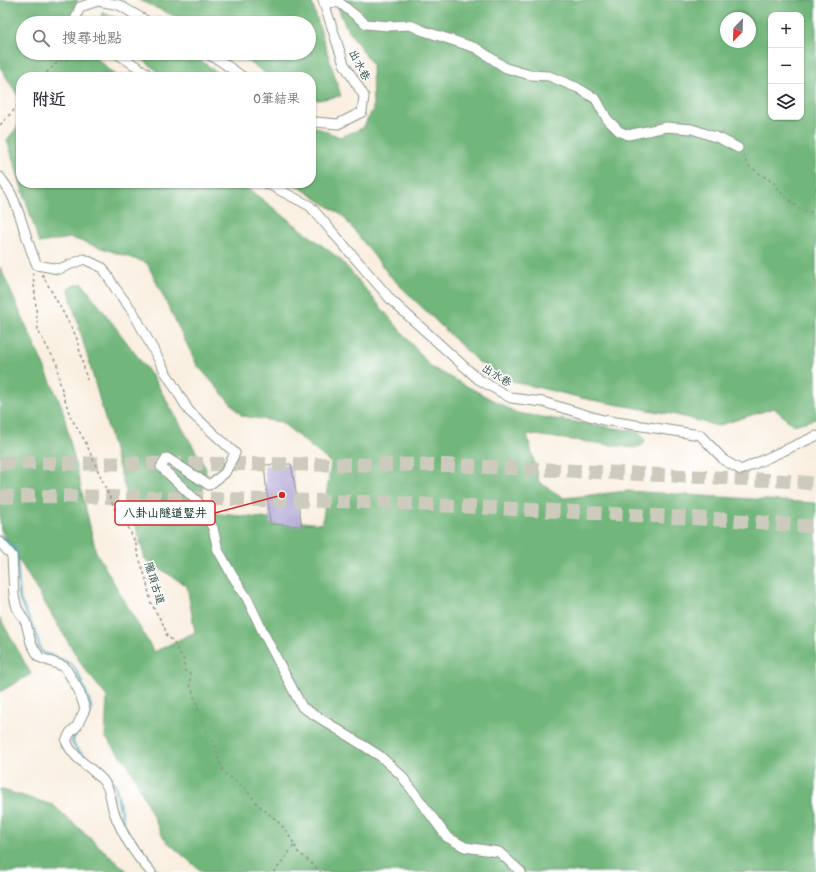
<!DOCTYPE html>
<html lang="zh-TW">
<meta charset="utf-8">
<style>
:root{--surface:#fff;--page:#f2f2f3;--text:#2b2b33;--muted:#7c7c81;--line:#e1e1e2}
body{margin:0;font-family:"Balsamiq Sans","LXGW WenKai TC",sans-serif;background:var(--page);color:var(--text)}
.controls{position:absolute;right:12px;top:12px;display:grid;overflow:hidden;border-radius:8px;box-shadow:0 1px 3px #0004}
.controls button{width:36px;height:36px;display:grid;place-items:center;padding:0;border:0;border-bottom:1px solid var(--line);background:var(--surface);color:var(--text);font:20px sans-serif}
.compass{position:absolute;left:720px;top:12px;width:36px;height:36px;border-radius:50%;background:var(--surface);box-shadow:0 1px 3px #0004;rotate:203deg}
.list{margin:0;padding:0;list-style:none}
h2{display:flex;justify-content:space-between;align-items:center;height:52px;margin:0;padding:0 16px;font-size:17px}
h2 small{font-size:13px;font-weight:400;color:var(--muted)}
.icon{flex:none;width:22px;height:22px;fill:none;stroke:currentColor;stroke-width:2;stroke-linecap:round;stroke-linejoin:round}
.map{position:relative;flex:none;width:816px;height:872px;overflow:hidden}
.search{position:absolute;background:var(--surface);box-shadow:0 1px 3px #0004;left:16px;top:16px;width:300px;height:44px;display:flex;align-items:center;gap:10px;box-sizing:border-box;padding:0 14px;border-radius:22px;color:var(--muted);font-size:15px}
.panel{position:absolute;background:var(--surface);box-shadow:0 1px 3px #0004;left:16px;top:72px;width:300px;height:116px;border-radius:16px}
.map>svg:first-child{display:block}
.forest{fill:#71b67a;stroke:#487a57;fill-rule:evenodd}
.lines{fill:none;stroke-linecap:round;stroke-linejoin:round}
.stream{stroke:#42aac2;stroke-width:2.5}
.building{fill:#b2a8d8}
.highway-tunnel{stroke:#cdcbbd;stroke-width:14;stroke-dasharray:14 7;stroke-linecap:butt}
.minor-casing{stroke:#8c968a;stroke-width:11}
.path{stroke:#8c968a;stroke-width:1.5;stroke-dasharray:3 3;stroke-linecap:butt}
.minor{stroke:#fff;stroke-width:9}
.labels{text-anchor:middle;stroke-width:3;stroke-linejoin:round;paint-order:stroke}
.street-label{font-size:11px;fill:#1f3d34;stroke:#fff}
.leader{fill:none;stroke:#d62828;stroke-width:1.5}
.callout-dot{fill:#d62828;stroke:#fff;stroke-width:1.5}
.callout{fill:#fff;stroke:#d62828;stroke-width:1.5}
.callout-label{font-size:12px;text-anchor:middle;font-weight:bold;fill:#1f3d34}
</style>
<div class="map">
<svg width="816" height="872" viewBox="0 0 816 872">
<rect width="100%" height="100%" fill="#fff"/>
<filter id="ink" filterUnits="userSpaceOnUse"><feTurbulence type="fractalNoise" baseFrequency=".025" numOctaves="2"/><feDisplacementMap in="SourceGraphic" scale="8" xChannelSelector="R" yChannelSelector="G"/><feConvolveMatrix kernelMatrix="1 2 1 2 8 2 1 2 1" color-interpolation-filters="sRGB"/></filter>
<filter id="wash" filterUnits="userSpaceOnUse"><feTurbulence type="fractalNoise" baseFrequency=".012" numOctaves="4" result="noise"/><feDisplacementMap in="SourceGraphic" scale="16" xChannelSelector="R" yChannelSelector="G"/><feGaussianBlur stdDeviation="0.9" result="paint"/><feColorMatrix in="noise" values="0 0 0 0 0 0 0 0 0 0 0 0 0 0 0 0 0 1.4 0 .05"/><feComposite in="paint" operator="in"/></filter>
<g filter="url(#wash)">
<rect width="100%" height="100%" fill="#f9eedf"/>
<path class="forest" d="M0,0H78L71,16L72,23H23V53H91L118,77H21V101L0,67Z
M139,0H311L341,96L318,100L311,97V77H271L236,53H309V23H189Z
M335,0H816V419L793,425L774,408L717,426L676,415L586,399L503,379L476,360L389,275L343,216L293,183H311V125L340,137L363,128L373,109L372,64L346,27ZM771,15H801V117H771ZM726,18H750V42H726Z
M102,12L130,23H105L101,16Z
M135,53H191L223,77H164Z
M21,122V183H241L341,260L431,367L517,413L634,431L641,434L645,440L644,444L641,446L633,448L527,434L539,482L564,498L627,491L816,503V872H202L164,839L129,766L105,737L107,697L83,667L1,530L0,520V267L62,407L96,552L154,652L195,632L187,586L145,559L68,288L82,283L153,377L206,469L200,512L322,524L331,463L281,422L242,416L197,365L147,263L71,238L39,243L7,140Z
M0,618L31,674L0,692Z
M0,789L53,805L128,872H0Z"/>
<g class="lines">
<path class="stream" d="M0,535L16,551L20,600L35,631L41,652C51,656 64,659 73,666C77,670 91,703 91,709C91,715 84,723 80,727
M76,733L72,742L77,750L102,770L115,784L124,826L151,865L159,872"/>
</g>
<g id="blocks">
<path class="building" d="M291,464L302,526L270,524L264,465Z"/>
</g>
</g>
<g filter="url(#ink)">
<use href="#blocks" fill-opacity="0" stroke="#8c968a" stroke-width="1"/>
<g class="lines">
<path class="highway-tunnel" d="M0,463L447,465L790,481L816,484
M0,497L56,496L376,502L733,520L816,527"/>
<g class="minor-casing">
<path id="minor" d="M325,2L340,3L366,24L389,26L410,25L424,31L476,48L506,68L530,75L549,76L578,88L596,99L607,119L619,131L628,135L666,127L692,129L721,139L738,148
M77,23L75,20L80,7L98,1L119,5L150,23
M116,53L145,72L149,77
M205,53L219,60L243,77
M311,120L315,122L338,124L362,112L364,96L344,64L323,0
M0,177C4,183 10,190 13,198C23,220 27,244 37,265L59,269L84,259L103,268L115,288L133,312L166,373L189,411L235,453L225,473L209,485L167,458L161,467L198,502L213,528L218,550L232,575L247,598L264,634L302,707L380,756L401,775L447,837L465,847L499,852L521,872
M266,183L310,206L392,301L478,379L511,398L543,402L603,420L700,435L725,461L741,470L816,436
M0,542L12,556L14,596L17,608L26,623L31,643L39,657L65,667L79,691L85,709L77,726L70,733L66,741C75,762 92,766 105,783C111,791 111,804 114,812C122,834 135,855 151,872"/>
</g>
<path class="path" d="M42,77L59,61L96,53
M0,125L15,109L21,101
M743,155L746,162L750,167L775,184L782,194L801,210L816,213
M33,273L38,331L57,364L59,380L70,416L85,441L117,514L128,527L136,544L137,551L146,579L151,603L164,626L167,636L172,640L182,657L184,661V670L190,674V684L206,731L215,744L219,761L224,773L246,789L258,805L274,818L284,828L295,845L297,851L321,872
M42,274L76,336L87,380
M273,872C281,866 287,853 295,845"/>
<use href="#minor" class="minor"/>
</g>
</g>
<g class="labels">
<g class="street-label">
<text transform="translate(360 65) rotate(63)" y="4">出水巷</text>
<text transform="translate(497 375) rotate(32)" y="4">出水巷</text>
<text transform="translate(155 583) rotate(73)" y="4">隴頂古道</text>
</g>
</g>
<path class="leader" d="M282 495L215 513"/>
<circle class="callout-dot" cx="282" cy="495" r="4"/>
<rect class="callout" x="115" y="501" width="100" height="24" rx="4"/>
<g class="callout-label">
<text x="165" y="517">八卦山隧道豎井</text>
</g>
</svg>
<div class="controls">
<button>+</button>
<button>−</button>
<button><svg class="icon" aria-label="layers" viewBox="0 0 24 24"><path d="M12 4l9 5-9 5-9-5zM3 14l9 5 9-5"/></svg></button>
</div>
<svg class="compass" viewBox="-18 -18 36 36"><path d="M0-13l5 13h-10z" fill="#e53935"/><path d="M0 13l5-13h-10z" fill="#7c7c81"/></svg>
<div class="search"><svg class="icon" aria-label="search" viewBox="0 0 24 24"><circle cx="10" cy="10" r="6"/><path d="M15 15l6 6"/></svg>搜尋地點</div>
<section class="panel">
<h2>附近<small>0筆結果</small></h2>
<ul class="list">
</ul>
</section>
</div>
